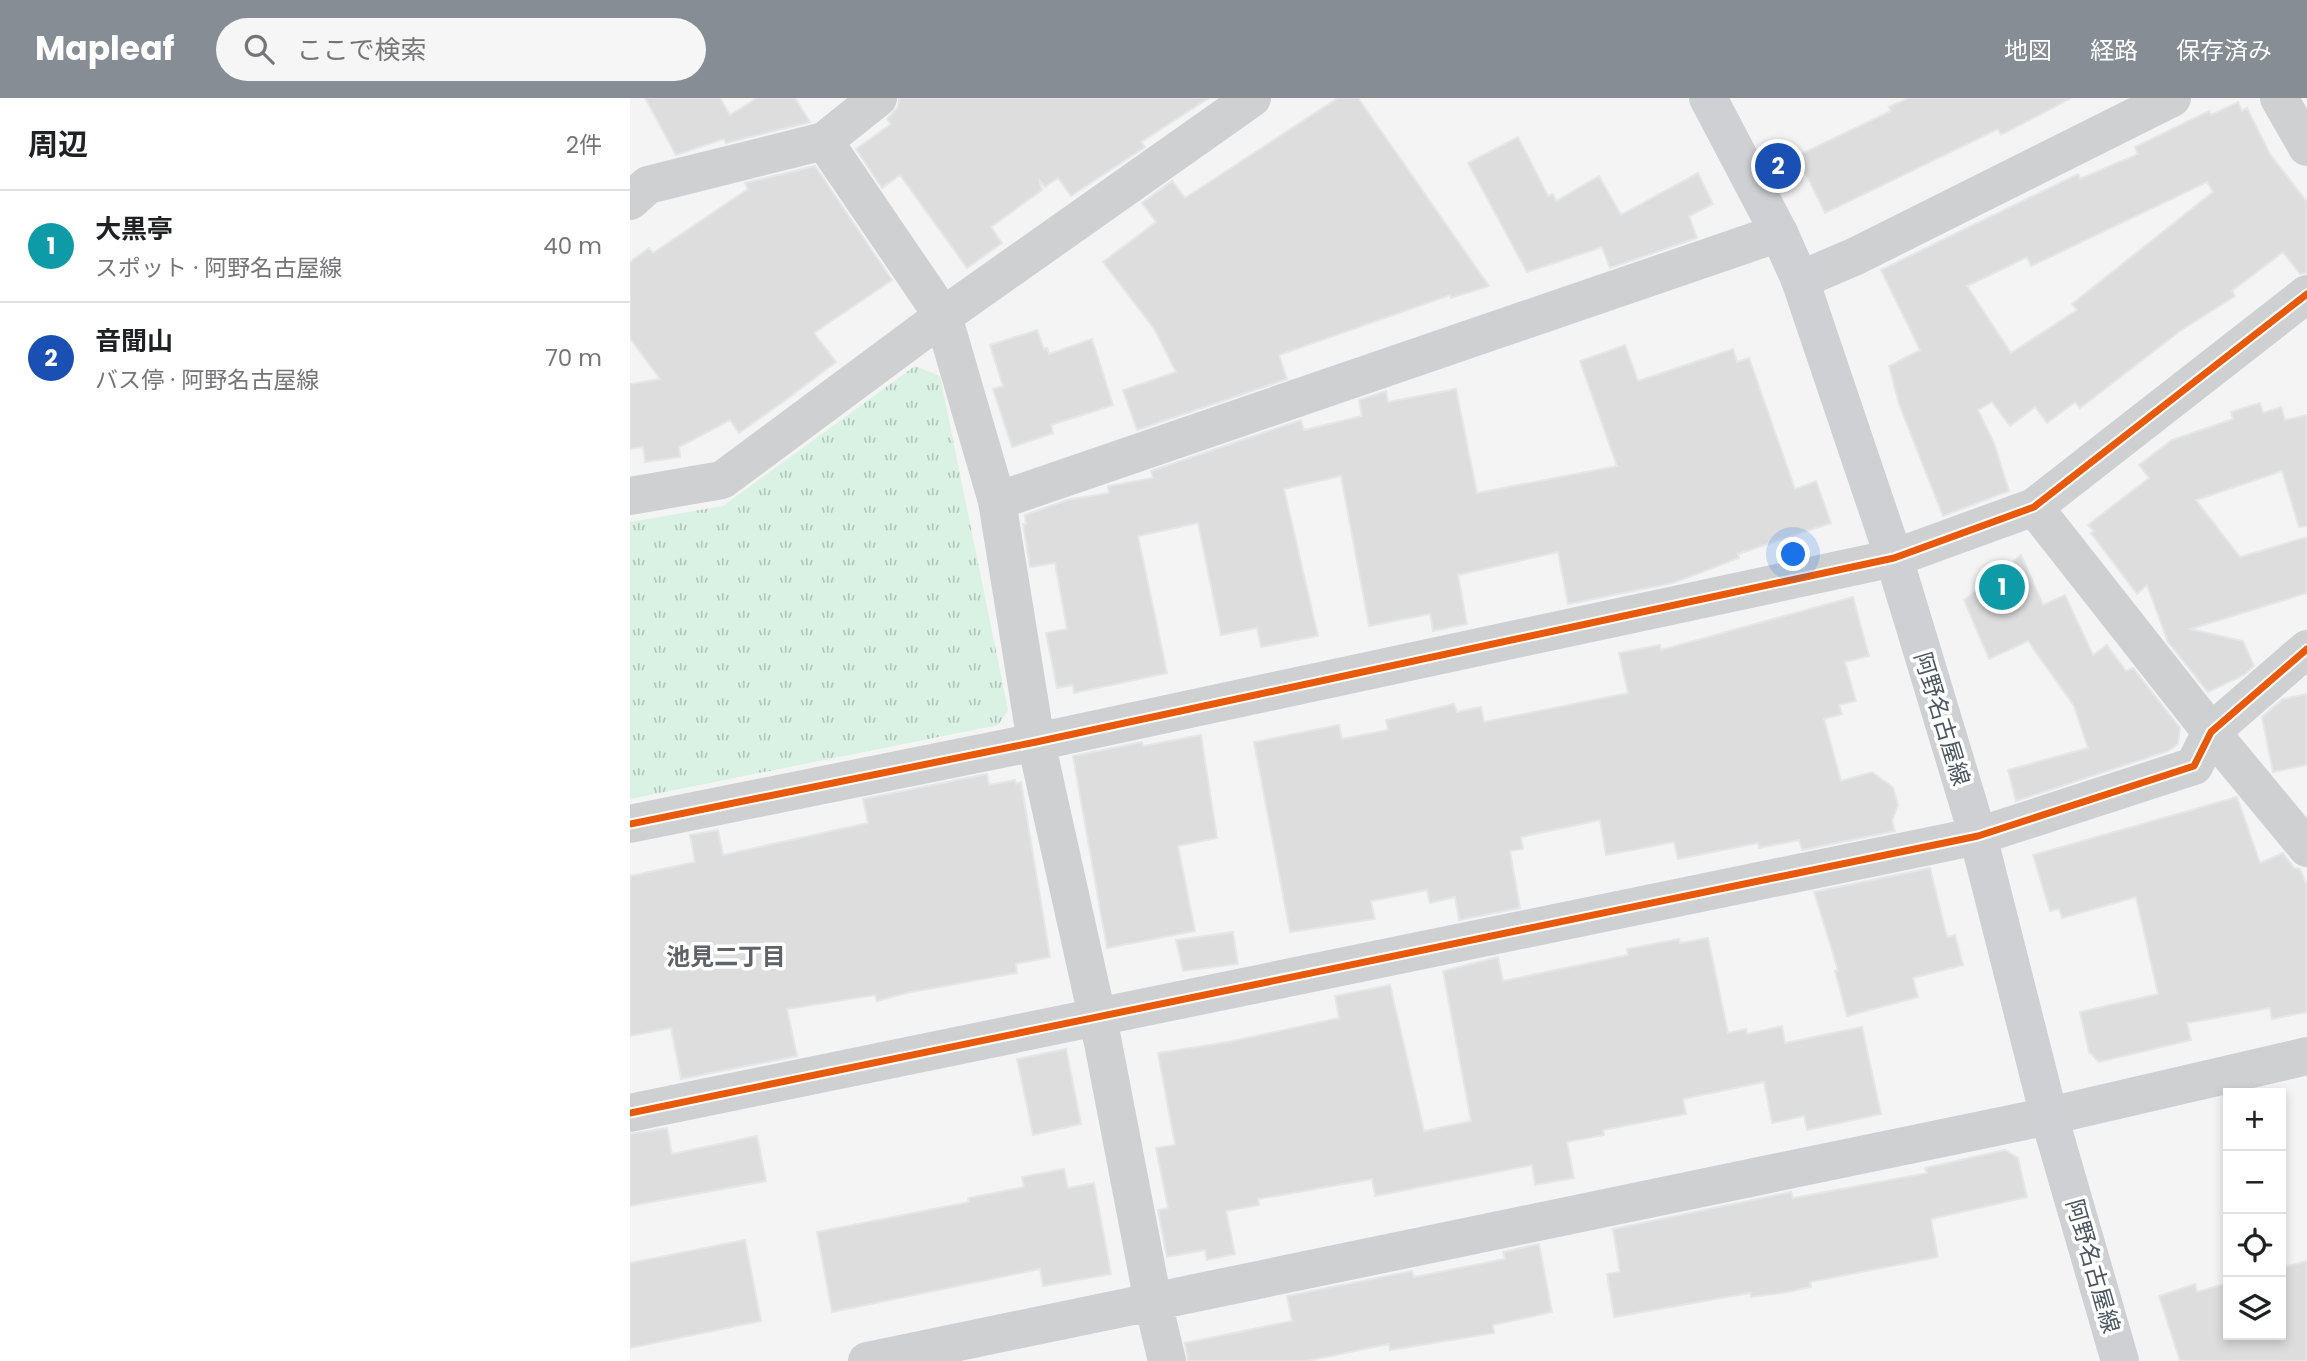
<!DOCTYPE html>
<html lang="ja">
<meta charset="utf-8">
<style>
:root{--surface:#fff;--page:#f6f6f6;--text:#202124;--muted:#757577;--line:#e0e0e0;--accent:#868d94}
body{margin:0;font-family:Poppins,"Noto Sans JP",sans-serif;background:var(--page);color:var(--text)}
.controls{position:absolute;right:21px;bottom:21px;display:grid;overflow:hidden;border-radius:0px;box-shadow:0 4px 10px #0003}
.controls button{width:63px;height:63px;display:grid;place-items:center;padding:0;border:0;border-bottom:2px solid var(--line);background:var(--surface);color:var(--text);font:35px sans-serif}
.you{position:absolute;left:1164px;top:457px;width:24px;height:24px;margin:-18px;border:5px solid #fff;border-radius:50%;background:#1a73e8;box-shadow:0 0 0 10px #1a73e833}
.badge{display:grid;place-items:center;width:46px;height:46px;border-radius:50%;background:var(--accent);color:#fff;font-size:23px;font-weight:700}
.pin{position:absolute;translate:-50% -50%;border:4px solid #fff;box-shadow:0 2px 7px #0006}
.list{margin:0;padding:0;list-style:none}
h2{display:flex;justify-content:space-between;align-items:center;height:91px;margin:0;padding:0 28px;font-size:30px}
h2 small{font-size:23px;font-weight:400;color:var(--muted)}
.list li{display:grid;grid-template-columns:46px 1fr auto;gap:21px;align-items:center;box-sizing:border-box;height:112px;padding:0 28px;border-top:2px solid var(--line)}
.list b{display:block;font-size:26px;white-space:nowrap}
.list p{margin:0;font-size:23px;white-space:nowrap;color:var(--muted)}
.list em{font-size:23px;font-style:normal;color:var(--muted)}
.icon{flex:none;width:38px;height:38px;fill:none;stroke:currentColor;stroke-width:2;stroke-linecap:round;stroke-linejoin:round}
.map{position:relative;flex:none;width:1677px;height:1263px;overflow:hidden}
header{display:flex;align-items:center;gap:42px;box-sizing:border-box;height:98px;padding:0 35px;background:var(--accent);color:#fff}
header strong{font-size:33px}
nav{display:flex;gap:38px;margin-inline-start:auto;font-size:24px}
.search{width:490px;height:63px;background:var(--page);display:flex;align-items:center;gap:18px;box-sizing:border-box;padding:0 24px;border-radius:38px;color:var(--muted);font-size:26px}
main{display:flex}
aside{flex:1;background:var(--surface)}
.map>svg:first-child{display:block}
.park{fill:url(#park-tufts)}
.building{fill:#ddddde;stroke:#e5e6e7;stroke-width:2;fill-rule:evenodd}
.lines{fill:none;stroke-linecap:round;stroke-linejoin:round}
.minor{stroke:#ced0d2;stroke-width:38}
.tertiary{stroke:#ced0d2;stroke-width:38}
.secondary{stroke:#ced0d4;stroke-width:38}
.cycleway-casing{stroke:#fff;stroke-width:11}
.cycleway{stroke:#e8590c;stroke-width:7}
.labels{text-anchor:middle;stroke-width:7;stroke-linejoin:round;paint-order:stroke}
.street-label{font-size:23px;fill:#4a5661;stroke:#fff}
.neighbourhood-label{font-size:24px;font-weight:bold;fill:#5f6368;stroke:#fff}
</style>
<header>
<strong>Mapleaf</strong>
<div class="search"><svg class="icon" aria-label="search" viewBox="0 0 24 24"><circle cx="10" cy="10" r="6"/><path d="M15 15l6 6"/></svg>ここで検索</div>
<nav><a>地図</a><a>経路</a><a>保存済み</a></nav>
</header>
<main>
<aside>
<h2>周辺<small>2件</small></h2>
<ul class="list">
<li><span class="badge" style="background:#0f9aa8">1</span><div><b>大黒亭</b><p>スポット · 阿野名古屋線</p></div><em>40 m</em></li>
<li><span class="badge" style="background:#1a4fb4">2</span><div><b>音聞山</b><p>バス停 · 阿野名古屋線</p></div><em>70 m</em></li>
</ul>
</aside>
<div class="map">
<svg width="1677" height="1263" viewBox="0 0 1677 1263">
<defs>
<pattern id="park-tufts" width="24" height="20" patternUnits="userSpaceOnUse" patternTransform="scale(1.75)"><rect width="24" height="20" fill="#d9f2e3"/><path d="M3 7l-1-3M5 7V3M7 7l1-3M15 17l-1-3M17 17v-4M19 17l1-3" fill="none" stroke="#b2c7bb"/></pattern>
</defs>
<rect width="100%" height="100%" fill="#f4f4f4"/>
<path class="park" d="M285,268L310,278L378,612L368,627L0,701V424L93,408Z"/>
<path class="building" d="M15,0H90L100,17L127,0H165L180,24L96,45L94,41L46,57Z
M269,0H579L511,44L515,49L441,98L428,80L415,89L409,81L412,92L361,129L372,145L337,170L270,77L252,90L226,51L261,26L257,21L268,9Z
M708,0H728L859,188L821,200L820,197L649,257L657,281L507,332L493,292L546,274L525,232L473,164L526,124L512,105L542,83L555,100Z
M1279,0H1441L1371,37L1368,31L1195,115L1167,58L1261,13L1259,9Z
M1608,4L1612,13L1617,10L1640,56L1677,104V175L1670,176L1653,154L1602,193L1605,198L1550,233L1450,310L1445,304L1417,325L1405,309L1380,328L1362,304L1348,312L1364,345L1379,393L1313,418L1269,306L1259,268L1290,252L1251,172L1448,76L1450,81L1508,56L1505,49L1579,13L1581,17ZM1577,84L1583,94L1442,206L1447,212L1381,255L1337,188L1397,159L1401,168Z
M888,39L918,98L923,96L926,103L969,78L991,117L1068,75L1083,106L1059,118L1067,140L980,170L972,149L897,174L838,65Z
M185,68L262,182L184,235L206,264L157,301L109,335L100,322L49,349L50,359L15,364L13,349L0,351V286L30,281L0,240V164L19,150L23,155L118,91L115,85Z
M407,232L414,251L417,250L419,256L462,241L483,307L421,327L423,335L382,349L363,291L373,288L360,247Z
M995,247L1008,283L1103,251L1107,264L1119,260L1165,391L1186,383L1201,425L1108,456L1109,460L1043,485L938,506L928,454L828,477L837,526L803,533L800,516L739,528L711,378L654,391L688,538L631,549L627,530L591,537L568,425L508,438L537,575L444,595L443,587L427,590L416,535L437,531L425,465L400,469L393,426H396L395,417L437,402L479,395L478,388L523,380L521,373L671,322L674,332L732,318L729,302L756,293L758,304L826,291L847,395L987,368L950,263Z
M1630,305L1633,315L1651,309L1655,322L1677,317V428L1669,429L1652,373L1566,402L1610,459L1677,439V495L1560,531L1613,543L1624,568L1614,577L1578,594L1538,544L1517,487L1507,496L1461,435L1464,433L1458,427L1519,380L1509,367L1542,342L1603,321L1601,314Z
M1391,457L1413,507L1435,497L1463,557L1477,547L1496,573L1503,570L1550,630L1548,646L1538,653L1386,703L1378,672L1458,650L1444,608L1398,543L1359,561L1334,502Z
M1223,499L1239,558L1215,564L1226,603L1209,607L1212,616L1194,621L1211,683L1242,674L1263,689L1268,707L1262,723L1265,733L1172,752L1169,742L1129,750L1128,745L1048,761L1044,744L976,757L970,722L891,739L893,751L880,753L890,810L829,822L825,799L800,805L797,792L741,803L745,821L660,834L624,644L709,627L712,641L758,632L756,622L824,606L827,614L851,609L854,624L998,595L989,555L1030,547L1031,552Z
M1677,596V667L1643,674L1632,619L1653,601Z
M571,637L587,740L548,748L565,833L477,850L443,658L512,644L513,648Z
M357,676L359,687L385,682L386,686L391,684L420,859L386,866L387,875L281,894L247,903L245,897L157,911L167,958L81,975L51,981L41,930L0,938V778L65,764L60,737L88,732L93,757L238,725L233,701Z
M1607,699L1630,765L1653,755L1664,770L1670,771L1677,788V914L1642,921L1640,910L1557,925L1561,942L1469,964L1459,954L1450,914L1528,896L1506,799L1432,820L1429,811L1420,813L1403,757Z
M1300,770L1317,839L1325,837L1333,867L1283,880L1288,899L1217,918L1205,873L1208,872L1184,794Z
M603,834L608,866L553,873L546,842Z
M1078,840L1098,935L1116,931L1117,936L1152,928L1155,945L1232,929L1251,1016L1177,1032L1174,1018L1142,1025L1134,984L1053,1001L1056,1016L973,1032L974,1037L937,1044L944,1080L905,1087L902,1067L745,1098L742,1081L628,1101L629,1107L596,1113L605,1156L577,1162L575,1152L537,1159L528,1112L538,1110L526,1050L545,1047L528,955L598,944L709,920L705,898L760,887L794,1033L841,1023L813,873L868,859L873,883L998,857L997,851L1049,841L1050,845Z
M436,951L451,1026L403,1037L387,961Z
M37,1030L42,1056L127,1038L136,1083L0,1108V1036Z
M1375,1052L1388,1060L1397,1099L1301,1121L1308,1159L1180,1184L1181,1189L1152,1195L1121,1199L1120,1195L984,1219L977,1176L990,1174L983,1131L1161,1094L1163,1100L1297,1075L1295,1070Z
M434,1071L438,1090L464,1085L481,1176L413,1188L410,1171L202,1214L187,1134L339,1104L338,1100L394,1089L392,1079Z
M115,1142L131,1223L0,1250V1165Z
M909,1146L922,1214L863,1227L864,1235L760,1252L759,1246L677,1263H558L555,1245L662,1223L657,1198L782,1173L784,1179L875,1161L873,1154Z
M1677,1163V1263H1550L1529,1198L1565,1186L1567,1194L1598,1185V1237H1651V1170Z"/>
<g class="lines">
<path class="minor" d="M194,43L313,218L367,403L406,644L473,945L523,1204L537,1263
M0,103L18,87L194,43L248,0
M1170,182L1226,158L1542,0
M0,398L92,382L313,218L622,0
M367,403L1149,135
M1404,409L1581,634L1677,750
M0,726L406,644L1264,460L1404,409L1677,196
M0,1015L1348,738L1564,668L1581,634L1677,551
M237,1263L1419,1018"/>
<path class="tertiary" d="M1649,0L1677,49
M1419,1018L1677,958"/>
<path class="secondary" d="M1078,0L1149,135L1170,182L1264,460L1348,738L1419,1018L1490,1263"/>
<g class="cycleway-casing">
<path id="cycleway" d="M0,726L406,644L1264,460L1404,409L1677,196
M0,1015L1348,738L1564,668L1581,634L1677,551"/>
</g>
<use href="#cycleway" class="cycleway"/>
</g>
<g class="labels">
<g class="street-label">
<text transform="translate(1312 621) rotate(73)" y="8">阿野名古屋線</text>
<text transform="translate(1463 1168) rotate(74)" y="8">阿野名古屋線</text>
</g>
<g class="neighbourhood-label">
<text x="96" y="867">池見二丁目</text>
</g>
</g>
</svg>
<div class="controls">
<button>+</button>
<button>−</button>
<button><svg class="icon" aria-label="locate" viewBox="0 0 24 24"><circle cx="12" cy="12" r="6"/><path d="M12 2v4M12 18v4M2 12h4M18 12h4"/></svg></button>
<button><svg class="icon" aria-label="layers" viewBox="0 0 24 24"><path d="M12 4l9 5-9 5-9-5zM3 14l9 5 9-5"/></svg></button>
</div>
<div class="you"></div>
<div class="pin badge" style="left:1372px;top:489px;background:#0f9aa8">1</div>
<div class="pin badge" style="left:1148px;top:68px;background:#1a4fb4">2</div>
</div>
</main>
